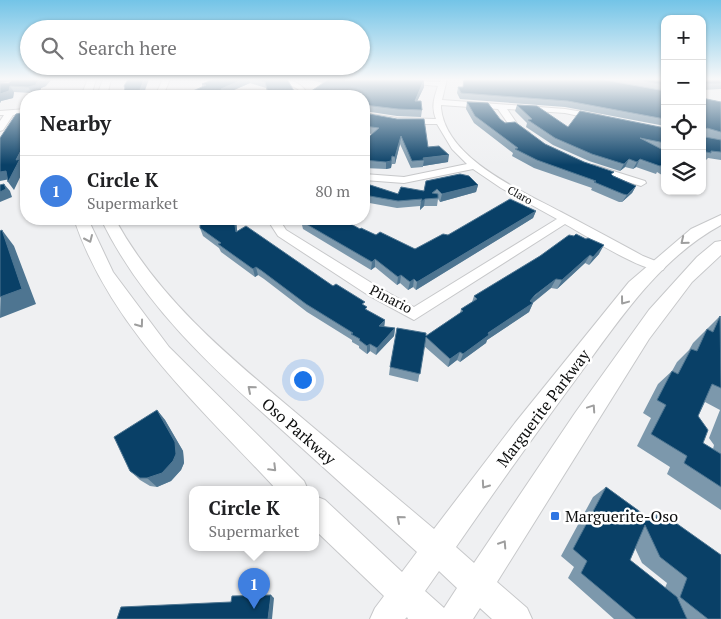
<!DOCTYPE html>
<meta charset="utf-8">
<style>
:root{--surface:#fff;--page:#f2f2f2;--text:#202124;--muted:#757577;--line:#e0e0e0;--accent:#b45309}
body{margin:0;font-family:"PT Serif",serif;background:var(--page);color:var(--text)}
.controls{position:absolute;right:15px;top:15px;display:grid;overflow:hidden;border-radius:10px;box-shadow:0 1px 4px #0004}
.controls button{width:45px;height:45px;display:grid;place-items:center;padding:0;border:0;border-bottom:1px solid var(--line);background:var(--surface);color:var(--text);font:25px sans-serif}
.you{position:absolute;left:302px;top:379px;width:18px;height:18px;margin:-12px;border:4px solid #fff;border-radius:50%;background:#1a73e8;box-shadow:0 0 0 8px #1a73e833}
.badge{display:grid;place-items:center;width:32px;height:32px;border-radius:50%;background:var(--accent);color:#fff;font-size:16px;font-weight:700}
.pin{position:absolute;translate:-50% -41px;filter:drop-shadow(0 1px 2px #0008)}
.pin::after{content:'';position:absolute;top:26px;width:18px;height:15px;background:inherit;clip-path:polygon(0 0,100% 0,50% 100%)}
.popup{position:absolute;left:189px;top:486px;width:130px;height:65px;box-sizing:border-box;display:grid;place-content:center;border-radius:10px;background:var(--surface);filter:drop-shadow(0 1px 4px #0005);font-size:16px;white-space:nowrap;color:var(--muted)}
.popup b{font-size:19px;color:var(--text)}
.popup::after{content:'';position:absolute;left:50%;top:100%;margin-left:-10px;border:10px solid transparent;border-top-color:var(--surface)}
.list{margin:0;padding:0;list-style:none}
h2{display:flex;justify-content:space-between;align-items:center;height:65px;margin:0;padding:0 20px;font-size:21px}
h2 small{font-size:16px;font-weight:400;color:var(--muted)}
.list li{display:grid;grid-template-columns:32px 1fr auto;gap:15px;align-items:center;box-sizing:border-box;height:70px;padding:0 20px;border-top:1px solid var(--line)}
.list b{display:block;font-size:19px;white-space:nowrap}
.list p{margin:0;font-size:16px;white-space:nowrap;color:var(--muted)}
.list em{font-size:16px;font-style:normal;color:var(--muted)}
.icon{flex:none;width:28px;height:28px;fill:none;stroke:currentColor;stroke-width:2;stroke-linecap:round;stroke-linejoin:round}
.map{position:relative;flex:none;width:721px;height:619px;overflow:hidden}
.search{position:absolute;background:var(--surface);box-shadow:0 1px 4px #0004;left:20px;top:20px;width:350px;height:55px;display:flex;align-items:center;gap:12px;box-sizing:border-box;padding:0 18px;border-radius:28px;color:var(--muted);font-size:19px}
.panel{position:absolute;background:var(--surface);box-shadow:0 1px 4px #0004;left:20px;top:90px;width:350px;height:135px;border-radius:20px}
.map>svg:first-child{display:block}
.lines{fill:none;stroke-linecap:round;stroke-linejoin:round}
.minor-casing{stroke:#c7c8ca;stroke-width:2}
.major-casing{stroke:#c7c8ca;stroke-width:2}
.minor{fill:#fff;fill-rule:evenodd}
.major{fill:#fff;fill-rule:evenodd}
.wall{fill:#7c98ac;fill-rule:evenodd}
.shaded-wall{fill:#4e7591}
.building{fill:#094067;stroke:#4e7591}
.oneway{stroke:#9e9e9e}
.poi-dot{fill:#3076e3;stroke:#fff;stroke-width:2}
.labels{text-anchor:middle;stroke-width:5;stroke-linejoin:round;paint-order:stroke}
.far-street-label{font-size:11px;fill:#0c0d0d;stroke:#fff}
.street-label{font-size:14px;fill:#0c0d0d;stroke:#fff}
.near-street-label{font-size:16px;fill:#0c0d0d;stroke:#fff}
.near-poi-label{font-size:16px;fill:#0c0d0d;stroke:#fff;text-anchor:start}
</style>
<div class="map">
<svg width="721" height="619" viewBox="0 0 721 619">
<rect width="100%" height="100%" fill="#eff0f2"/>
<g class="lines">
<g class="minor-casing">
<path id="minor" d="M163,79H170L163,96H155Z
M279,79C292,79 303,84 309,96H301L298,89Z
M380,79L440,82L441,79H447L442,100L565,109L601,115V119L598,120L565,113L507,109L518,125L530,133V137L527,138L512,129L498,109L441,105V108C446,159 522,191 561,212C589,227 616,241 643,256L663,264L665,267L663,270C647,275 583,234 565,224L414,320L368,295L278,236L267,219H279L286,230L378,287L414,307L557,219L501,188L473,169L404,183L364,180V174L404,177L467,164L452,149L437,124H397L364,118V113L397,118L436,119C431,107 434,98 438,86L384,81Z
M26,109V113L13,115L3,130L0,131V121L4,115H0V111Z
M594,165L645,181L646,183L641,186L590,170V166Z"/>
</g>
<g class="major-casing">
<path id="major" d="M88,79H96L91,96H81Z
M103,79H111L107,96H97Z
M721,215V225C660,258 619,320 579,375C537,432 496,489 456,547L474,563L575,413L649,310L697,257L715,242L721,241V255L692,282L649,339L497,582L527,608L532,619H492L480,608L473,619H408L407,617L405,619H370L375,608L384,596L315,530V496L325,500L402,572L417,552C372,511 327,471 282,430C212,368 142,304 101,219H115C158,298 227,355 295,412C341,451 388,490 434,529L515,423L629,282L691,229ZM439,571L457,588L444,608L425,591Z
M74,219H88L113,272L169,347L304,481L308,490H277C201,408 110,327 74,219Z"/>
</g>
<use href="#minor" class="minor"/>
<use href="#major" class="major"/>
</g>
<path class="wall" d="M0,79L46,86L41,88L40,91L32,93L14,92L13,98L1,101L0,103V83H9L11,81L0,83Z
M214,79H285L297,96H268L266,88L250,83L223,95L202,87V84Z
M307,79H405L424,80V87L417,101L422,110L421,117L397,116L364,111L323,83Z
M464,79H665V126L565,107L460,99L457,93L458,87H463Z
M702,79H721V89L702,90Z
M702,98L721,102V160L708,158L706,160H702Z
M467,102L545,144L636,186L632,193L622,202H619L591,190L592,188L534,168L512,156L513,153L474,123L466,109Z
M517,105L568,127L665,128V177L657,172L656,174L636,167L633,169L625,167L620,171L589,161L553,145L526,127L527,123L515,111Z
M364,113L428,147L448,162L423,166V167L411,168L400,144L395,164H392L391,168L386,169L364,168V141L372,134L364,133Z
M426,181L478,185L476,192L440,202L438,199L437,206H424L420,210V206L397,208L364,202V183L398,194L424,191Z
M536,211L533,218L416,290L413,287L408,290L400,283L397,285L375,267L371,270L303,229L302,225L300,224L299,219H342L360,229L415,249L448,235Z
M236,219L237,231L333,286L365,306L367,310L385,320L384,327L395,328L394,336L376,355L370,351L367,354L359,348V346L352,342V340L307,312L264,279L258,275L255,277L221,252L219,248L203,236L200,228Z
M599,254L589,265L585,263L557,289L551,288L533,303L529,312L487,340L486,343L460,362L457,360L448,367L424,346L418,382L389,375L390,367L426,336L460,313L461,309L472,302L474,296L540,256Z
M720,316H721V510L667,474L670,467L637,446L651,418L643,413L658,384L672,371L677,362L689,350L693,343ZM705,402L720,410L709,438L714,445L713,449L703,443L698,416Z
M157,410L165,420L183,451L184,463L181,470L171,481L157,487L150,486L140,480L130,471Z
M606,487L648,517L659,511L721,619H614L568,578L574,567L561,556L593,497ZM635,548L642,563L667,583L665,588L630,560Z"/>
<path class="shaded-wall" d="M0,79H11L13,81L0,83Z
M43,79H52L46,86L41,88L40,91L32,93L28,87Z
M144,79H149L143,96H138Z
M244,79H249L250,83L222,95L221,89Z
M424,80V87L414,108L415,101Z
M10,86L14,92L13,98L1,101L0,103V94Z
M401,136L400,144L395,164V157Z
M26,141V157L23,164L25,167L14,190L8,182L10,179L0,181V172L16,160Z
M449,155L448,162L423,166L424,160L423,158Z
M392,156L391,168L386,169V162Z
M629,159L625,167L620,171L624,164Z
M640,159L636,167L633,169L637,162Z
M4,184L10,191L12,197L0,202V192Z
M478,185L476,192L440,202L442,194Z
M636,186L632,193L622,202L627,195Z
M425,199L424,206L420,210L421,202Z
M536,211L533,218L416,290L417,282Z
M234,219H236L238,240L236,232Z
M2,230L14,246L36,304L0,318Z
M604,245L599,254L589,265L593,257Z
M590,255L585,263L557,289L562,280Z
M375,259V267L371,270L372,262Z
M256,267L258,275L255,277L253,269Z
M401,275L400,283L397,285L398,277Z
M414,279L413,287L408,290L410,282Z
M556,279L551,288L531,304L533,303L529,312L487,340L486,343L460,362L463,354Z
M385,320L384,328L379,326Z
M395,328L394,336L376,355L377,348Z
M370,344V351L367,354V346Z
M460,352L457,360L448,367L450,359Z
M157,410L165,420L183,451L184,463L181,470L171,481L157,487L147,478Z
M271,595L274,598L272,619H268Z"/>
<path class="building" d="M10,79H43L37,82L36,85L28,87L10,86L9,91L0,94V83H9L11,81Z
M128,79H144L138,96H122L125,88L124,86Z
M214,79H244L221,89L223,96H194L193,91L206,85L202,84Z
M254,79H287L297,96H269L265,82Z
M329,79H405L424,80L415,101H421L422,110L398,109L364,105V96H304Z
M464,79H599L665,91V119L568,101L461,93L458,87H463Z
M633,79H665V85Z
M702,79H721V83L702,84Z
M702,98L721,102V132L707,128L705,130V137L721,140V152L711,151V153L702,151Z
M467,102L488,103L500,119L505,123L515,122L545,144L584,162L614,172L611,174L613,176L636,186L627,195L623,194L594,182L596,181L537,160L515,149L518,148L475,116Z
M517,105L537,106L568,127L580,111L665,128V143L640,138L665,151V167L662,165L660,166L640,159L637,162L629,159L624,164L592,154L555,138L528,120L532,119Z
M26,112V141L16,160L20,159L8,182L6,171L0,172V138L16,114Z
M364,113L397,119H424L428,147L439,146L449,155L423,158L424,160L412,161L401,136L395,157L392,156L391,161L386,162L364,160V141L379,128L364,126Z
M460,174L469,176L478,185L442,194L437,189L432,193L438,194V198L425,199L421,202L422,199L398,201L364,195V183L398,194L401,187L424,191L426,181Z
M4,184L6,189L0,192V185Z
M510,199L536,211L417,282L414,279L410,282L401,275L398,277L375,259L372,262L301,221L305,220L303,219H342L360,229L361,228L376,235L380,232L415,249L443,234L448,235Z
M200,219H234L236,232L246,226L333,286L336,284L365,302L362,304L367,307L365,309L385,320L379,326L395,328L377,348L370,344L367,346L359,340L360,339L351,334L353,333L306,304L262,271L256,267L253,269L218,244L221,243L200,228Z
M2,230L22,289L0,297V231Z
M576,234L586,239L588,238L604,245L593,257L590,255L562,280L556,279L535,295L530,301L533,303L488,333L489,335L463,354L460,352L450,359L426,337L420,374L390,367L397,328L426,333V336L463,311L461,309L477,299L474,296L540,256L569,235L574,236Z
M720,316L721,388L712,384L698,416L708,430L703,443L721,454V487L684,463L687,456L651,434L666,405L657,400L672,371L678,374L691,349L697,351L707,329L713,332Z
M157,410L175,442L176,454L173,461L162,473L147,478H140L130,471L114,437Z
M606,487L654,522L659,511L721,555V619H708L680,597L687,578L660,557L645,525L630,560L677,597L687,619H636L581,573L587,561L573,549Z
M271,595L268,619H117L121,607L231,602L232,596Z"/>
<defs><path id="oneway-chevron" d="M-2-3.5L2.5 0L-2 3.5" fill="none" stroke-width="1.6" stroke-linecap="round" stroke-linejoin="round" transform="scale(1.25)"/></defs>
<g class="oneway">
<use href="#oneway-chevron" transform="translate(89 239) rotate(66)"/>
<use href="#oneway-chevron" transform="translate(684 241) rotate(141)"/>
<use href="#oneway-chevron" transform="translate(624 301) rotate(127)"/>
<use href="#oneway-chevron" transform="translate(140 324) rotate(54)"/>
<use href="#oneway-chevron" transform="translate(251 389) rotate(-139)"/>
<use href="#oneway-chevron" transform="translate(592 408) rotate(-56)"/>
<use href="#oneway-chevron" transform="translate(273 468) rotate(45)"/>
<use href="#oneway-chevron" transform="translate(485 485) rotate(125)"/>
<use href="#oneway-chevron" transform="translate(400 519) rotate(-139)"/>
<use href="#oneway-chevron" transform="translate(503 544) rotate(-57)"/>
</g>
<linearGradient id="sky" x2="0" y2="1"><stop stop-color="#73c4e7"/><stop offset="0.48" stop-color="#f8f8f9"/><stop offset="1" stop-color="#f8f8f9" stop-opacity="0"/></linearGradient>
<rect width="721" height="165" fill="url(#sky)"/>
<rect class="poi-dot" x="550" y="511" width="10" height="10" rx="2.5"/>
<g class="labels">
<g class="far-street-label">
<text transform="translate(520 195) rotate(29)" y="4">Claro</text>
</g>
<g class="street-label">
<text transform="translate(391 299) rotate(27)" y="5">Pinario</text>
</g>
<g class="near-street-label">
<text transform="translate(543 408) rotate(-53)" y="6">Marguerite Parkway</text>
<text transform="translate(299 431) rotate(41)" y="6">Oso Parkway</text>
</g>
<g class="near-poi-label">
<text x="565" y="522">Marguerite-Oso</text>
</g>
</g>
</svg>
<div class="controls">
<button>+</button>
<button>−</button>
<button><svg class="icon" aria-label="locate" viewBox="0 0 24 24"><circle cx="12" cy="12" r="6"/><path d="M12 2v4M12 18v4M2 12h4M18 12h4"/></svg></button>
<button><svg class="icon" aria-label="layers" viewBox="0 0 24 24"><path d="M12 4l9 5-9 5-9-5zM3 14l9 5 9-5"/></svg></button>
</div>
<div class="you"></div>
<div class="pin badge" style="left:254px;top:609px;background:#3f7fe0">1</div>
<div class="popup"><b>Circle K</b>Supermarket</div>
<div class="search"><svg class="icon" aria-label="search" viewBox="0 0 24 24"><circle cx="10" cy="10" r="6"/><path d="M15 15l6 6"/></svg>Search here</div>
<section class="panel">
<h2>Nearby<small></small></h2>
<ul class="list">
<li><span class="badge" style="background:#3f7fe0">1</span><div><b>Circle K</b><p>Supermarket</p></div><em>80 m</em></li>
</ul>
</section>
</div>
